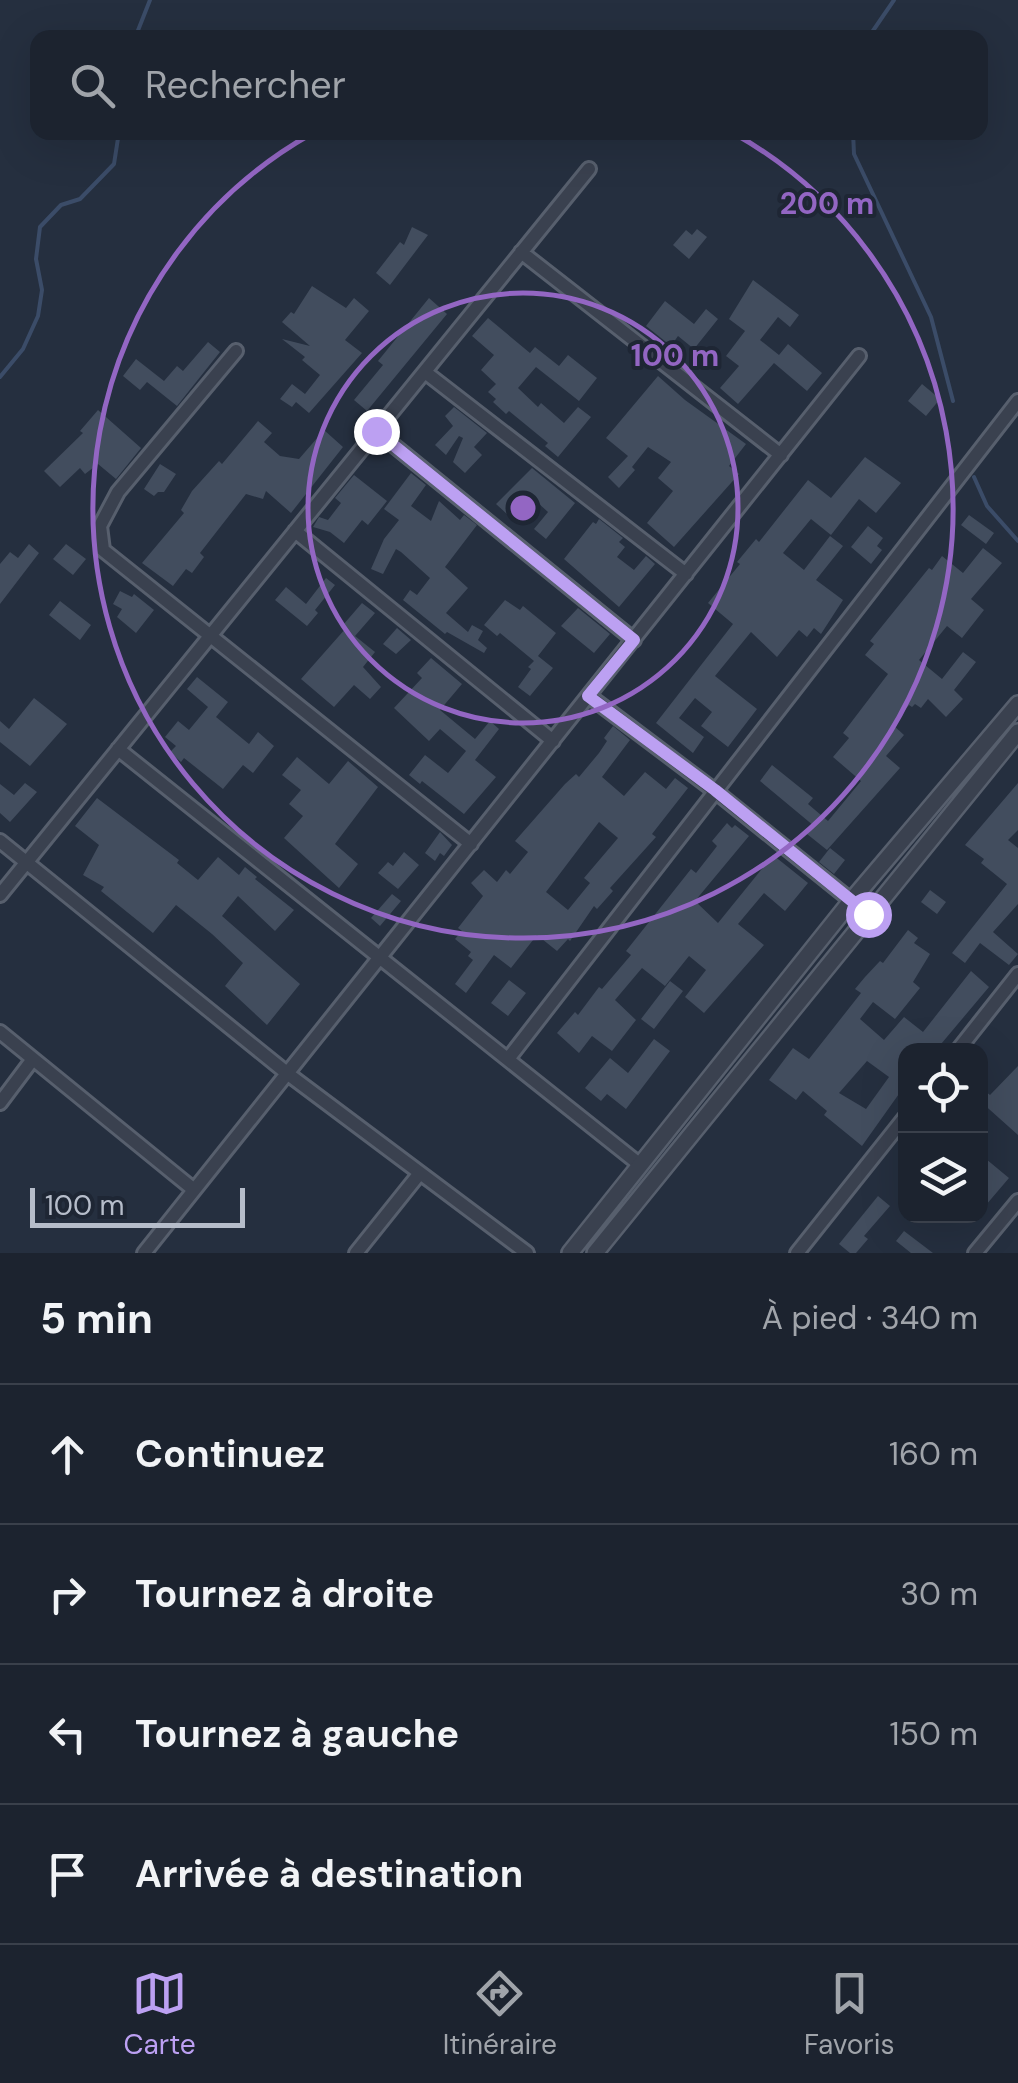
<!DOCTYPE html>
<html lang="fr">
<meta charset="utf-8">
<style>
:root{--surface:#1c232f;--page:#252b37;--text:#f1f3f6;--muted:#a0a4aa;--line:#3a404b;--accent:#bca0f2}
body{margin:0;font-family:"DM Sans",sans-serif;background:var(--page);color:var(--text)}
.controls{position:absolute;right:30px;bottom:30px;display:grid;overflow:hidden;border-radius:20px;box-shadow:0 10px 40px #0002}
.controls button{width:90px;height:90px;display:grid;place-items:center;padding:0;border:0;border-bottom:2px solid var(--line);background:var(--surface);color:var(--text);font:50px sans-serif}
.scale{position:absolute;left:30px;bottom:25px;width:215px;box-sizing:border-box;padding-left:10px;border:5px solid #b6bdca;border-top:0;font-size:28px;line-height:35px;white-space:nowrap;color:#b6bdca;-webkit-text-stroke:8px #1e2634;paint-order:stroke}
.stop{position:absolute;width:30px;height:30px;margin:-22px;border:8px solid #bca0f2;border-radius:50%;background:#fff}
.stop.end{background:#bca0f2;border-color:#fff;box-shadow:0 2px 10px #0008}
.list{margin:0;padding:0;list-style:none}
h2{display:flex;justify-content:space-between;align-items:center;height:130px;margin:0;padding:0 40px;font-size:42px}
h2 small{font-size:32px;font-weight:400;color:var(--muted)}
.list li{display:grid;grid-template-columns:65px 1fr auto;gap:30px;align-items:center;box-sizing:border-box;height:140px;padding:0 40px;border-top:2px solid var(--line)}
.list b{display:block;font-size:38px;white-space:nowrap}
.list em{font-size:32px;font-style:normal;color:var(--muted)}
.icon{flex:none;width:55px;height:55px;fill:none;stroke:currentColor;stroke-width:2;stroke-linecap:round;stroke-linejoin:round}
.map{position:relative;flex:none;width:1018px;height:1253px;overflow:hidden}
.search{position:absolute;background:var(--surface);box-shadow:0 10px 40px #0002;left:30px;right:30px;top:30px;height:110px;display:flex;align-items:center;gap:25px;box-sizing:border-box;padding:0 35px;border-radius:20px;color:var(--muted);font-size:38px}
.sheet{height:690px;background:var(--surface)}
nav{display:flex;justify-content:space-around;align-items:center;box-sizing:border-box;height:140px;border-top:2px solid var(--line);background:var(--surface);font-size:28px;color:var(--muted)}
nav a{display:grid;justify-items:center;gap:5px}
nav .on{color:var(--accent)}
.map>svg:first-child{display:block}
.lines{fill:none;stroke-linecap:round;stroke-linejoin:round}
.stream{stroke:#3b4c68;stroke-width:4}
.building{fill:#424d5e;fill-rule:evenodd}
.minor-casing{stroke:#575f6d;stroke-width:18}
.tertiary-casing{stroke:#575f6d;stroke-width:20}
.minor{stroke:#3a414f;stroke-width:12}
.tertiary{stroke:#3a414f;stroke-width:15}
.route{stroke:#bca0f2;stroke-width:12}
.ring{fill:none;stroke:#9366c3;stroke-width:5}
.centre{fill:#9366c3;stroke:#1e2634;stroke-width:5}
.ring-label{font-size:30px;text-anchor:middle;font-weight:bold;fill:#9366c3;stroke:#1e2634;stroke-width:8;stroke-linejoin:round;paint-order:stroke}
</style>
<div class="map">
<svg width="1018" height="1253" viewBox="0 0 1018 1253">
<rect width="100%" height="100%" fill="#252f3f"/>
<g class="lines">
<path class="stream" d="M135,38L150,0
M868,38L894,0
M853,132L854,154L931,317L953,401
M0,377L23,349L38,316L42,290L36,259L40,227L61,205L80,199L114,164L119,132
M974,477L987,506L1018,541"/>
</g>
<path class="building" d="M412,227L428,235L390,285L376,273L400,242L404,245Z
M697,229L707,237L689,259L673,245L686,230L692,235Z
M753,280L799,315L790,327L778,317L760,340L779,355L788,344L822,373L807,391L774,363L738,404L720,388L739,366L726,356L745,331L729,319Z
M312,286L346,308L354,298L369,311L345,340L362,353L309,413L296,402L292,407L280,399L292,384L305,394L320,375L302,360L305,357L282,339L310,346L282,322L291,312L294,314Z
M429,298L447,314L367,411L354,400L383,365L378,361Z
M665,301L694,324L706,309L718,319L694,349L678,336L671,346L646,326Z
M488,318L530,353L535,347L559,366L568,355L597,378L579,401L536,367L518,388L538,407L541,403L564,423L578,407L591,417L558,457L545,446L548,443L509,411L506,414L493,402L496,399L488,392L496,384L481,370L494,355L472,336Z
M208,342L220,352L177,406L147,382L140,390L123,376L136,359L164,381L177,366L183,371Z
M658,376L685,400L746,444L729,466L739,474L674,547L647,523L673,491L658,478L671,462L648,447L632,467L635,470L619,488L608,477L628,456L606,438Z
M922,384L940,399L926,416L908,401Z
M454,407L487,433L474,447L482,455L465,473L453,462L463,438L459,436L446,455L435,445L453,426L445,416Z
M98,410L141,448L116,479L98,464L85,474L80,468L60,487L44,471L83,433L80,431Z
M258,421L272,433L264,442L280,456L299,459L324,430L343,447L291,513L266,491L263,499L246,494L200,553L204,557L192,573L186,569L173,586L142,563L184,513L181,510L192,491L219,461L222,464Z
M865,457L901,483L876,513L859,499L831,535L811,519L783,553L804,570L830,536L843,546L816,580L843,600L821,634L814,628L807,637L799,630L777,657L751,632L715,676L757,709L728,747L701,726L712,712L695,698L679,718L704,737L693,753L656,723L733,624L708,603L740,564L737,562L756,539L759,542L808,480L831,498Z
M160,464L176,474L164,492H158L154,496L144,489Z
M532,468L575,503L546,539L534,529L548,512L527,493L508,515L496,504Z
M411,473L426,485L411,506L431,521L439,501L460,520L464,515L477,525L445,567L468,588L446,613L468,632L472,625L483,631L478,640L487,648L484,653L447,632L445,634L403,600L410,590L417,595L430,578L401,552L396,549L383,574L371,569L384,539L399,520L384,509Z
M354,475L387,501L368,525L362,520L344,543L330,532L313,527L319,517L328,520L341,503L335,498Z
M969,515L994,533L986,544L961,525Z
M599,519L623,538L619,542L625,547L617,557L634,570L646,556L655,564L619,607L564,559L593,522L596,524Z
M868,526L883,538L877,546L882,550L871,564L851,547Z
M29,544L39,553L0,604V564L10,552L18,558Z
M66,544L86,559L73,575L53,559Z
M983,548L1002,563L971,599L984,610L962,638L947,626L919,660L942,679L963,652L976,662L954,690L963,699L946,717L928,699L921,708L915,704L912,707L909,705L893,725L904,735L886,756L900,768L827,850L807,834L814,826L760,781L772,765L813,798L808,804L828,821L861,781L833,757L849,738L843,733L888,674L865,655L874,644L870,641L929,568L932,570L942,556L963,573Z
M326,578L335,585L315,610L318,613L307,626L275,600L286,587L306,604Z
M120,591L132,597L134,594L154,610L136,633L117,617L122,609L113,604Z
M505,600L520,610L523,606L556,633L538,656L553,668L530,696L518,687L531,669L528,667L534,661L500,633L497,636L484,625Z
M60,601L91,625L80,640L49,615Z
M362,603L375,613L355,636L375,652L363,667L381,687L370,699L354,685L334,707L301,679L346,628L343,625Z
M578,608L610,634L594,653L561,626Z
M397,628L411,640L396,654L383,644Z
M431,658L462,684L440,710L475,739L490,721L499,729L475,760L496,777L464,814L422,781L420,784L409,775L425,755L448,773L466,751L440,729L429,741L394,708L422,678L417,673Z
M197,677L228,702L216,717L249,744L258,732L274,746L253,773L243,765L223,789L184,758L181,762L170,752L176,746L165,737L178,721L189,730L208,707L187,689Z
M34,698L67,724L30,766L0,742V721L9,729Z
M613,726L630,740L602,777L624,796L645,772L666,789L675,778L688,788L652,834L656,837L610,888L613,891L597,909L594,906L570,941L568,939L557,951L537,935L511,968L494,955L466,993L455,984L473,960L468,956L471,952L455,939L462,931L458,928L483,896L471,883L484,870L497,882L506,870L510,874L528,852L515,841L565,784L576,774L579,777L599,753L607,741L604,738ZM599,822L618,838L584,878L590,883L568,910L546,892Z
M297,757L329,784L348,761L378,787L335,844L358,864L339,888L284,838L303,816L289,804L301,790L282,775Z
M25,783L37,792L10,822L0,813V784L14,795Z
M1018,783V830L1008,840L1018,848V904L993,932L1018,954L1009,965L980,943L965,963L952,953L1007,884L981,863L984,859L965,845Z
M97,798L179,860L177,863L198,880L218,857L239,875L245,867L257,877L255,879L294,910L275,931L238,896L222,916L300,984L267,1025L225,986L243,963L212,934L176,905L153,933L101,891L104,887L83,875L99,845L75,826Z
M727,823L732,828L735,825L749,836L695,901L718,923L773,855L808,883L785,911L764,893L738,924L764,945L704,1013L685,997L706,970L689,956L665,986L642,968L615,1000L636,1020L612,1051L592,1036L579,1053L557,1033L575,1012L578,1015L599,987L602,989L631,955L626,951L691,869L696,873L714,850L717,846L712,841Z
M440,832L452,845L444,856L440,853L435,861L425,853Z
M830,848L845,860L834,874L819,862Z
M404,852L419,865L398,889L378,873L388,862L393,866Z
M930,890L946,902L937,914L921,902Z
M392,894L401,901L380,926L371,918Z
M908,930L918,938L914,943L930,954L913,982L920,988L895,1019L873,1002L860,1019L884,1040L904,1017L923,1032L971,971L989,987L936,1050H906V1084L862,1146L824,1115L827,1111L803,1091L796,1100L769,1080L793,1048L809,1059L861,993L855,989L865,977L880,961L883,963ZM867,1061L889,1077L866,1109L839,1093Z
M509,980L526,993L508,1016L491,1003Z
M670,981L683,991L654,1029L641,1019Z
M654,1039L670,1051L626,1109L607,1094L601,1101L585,1088L610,1058L628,1073Z
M1018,1066V1135L980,1101V1087L990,1095Z
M980,1154L1009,1178L980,1212Z
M878,1196L890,1206L864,1236L868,1239L856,1253H850L839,1244Z
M904,1231L933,1253H911L896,1241Z"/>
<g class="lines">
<g class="minor-casing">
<path id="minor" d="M521,252L781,455
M236,351L118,492L100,526L103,550L471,844
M425,372L686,574
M376,431L634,640
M295,531L553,741
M589,696L715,791L868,914
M118,749L639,1164
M0,841L288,1074L527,1253
M0,895L589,169
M0,1032L193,1189
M958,1050L1018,974
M508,1059L1018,401
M0,1103L33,1059
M144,1253L859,356
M356,1253L420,1173
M797,1253L906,1116
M975,1253L1018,1201"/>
</g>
<g class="tertiary-casing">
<path id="tertiary" d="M570,1253L851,901L1018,704
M595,1253L1018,732"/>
</g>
<use href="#minor" class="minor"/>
<use href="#tertiary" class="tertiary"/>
</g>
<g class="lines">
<path class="route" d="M376,431L634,640L588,696L715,790L868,914"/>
</g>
<g class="ring">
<circle cx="523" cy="508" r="215"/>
<path d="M735 134A430 430 0 1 1 311 134"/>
</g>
<circle cx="523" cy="508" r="15" class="centre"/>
<g class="ring-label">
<text x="827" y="214">200 m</text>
<text x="675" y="366">100 m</text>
</g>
</svg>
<div class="controls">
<button><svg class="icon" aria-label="locate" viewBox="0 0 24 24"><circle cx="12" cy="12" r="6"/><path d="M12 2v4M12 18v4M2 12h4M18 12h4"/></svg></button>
<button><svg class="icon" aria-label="layers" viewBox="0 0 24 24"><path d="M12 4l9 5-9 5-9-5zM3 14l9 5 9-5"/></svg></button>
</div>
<div class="scale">100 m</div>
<div class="stop" style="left:868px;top:914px"></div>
<div class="stop end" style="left:376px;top:431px"></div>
<div class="search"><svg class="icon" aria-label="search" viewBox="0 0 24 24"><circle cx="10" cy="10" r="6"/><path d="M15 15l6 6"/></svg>Rechercher</div>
</div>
<section class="sheet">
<h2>5 min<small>À pied · 340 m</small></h2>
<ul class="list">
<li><svg class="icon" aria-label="ahead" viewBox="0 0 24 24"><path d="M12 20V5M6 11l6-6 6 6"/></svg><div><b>Continuez</b></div><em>160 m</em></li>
<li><svg class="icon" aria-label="right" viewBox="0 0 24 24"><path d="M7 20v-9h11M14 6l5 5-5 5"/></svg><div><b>Tournez à droite</b></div><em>30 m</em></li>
<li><svg class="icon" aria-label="left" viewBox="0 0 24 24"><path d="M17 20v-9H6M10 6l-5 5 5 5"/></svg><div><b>Tournez à gauche</b></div><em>150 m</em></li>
<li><svg class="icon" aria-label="arrive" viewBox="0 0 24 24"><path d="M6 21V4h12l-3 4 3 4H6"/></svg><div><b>Arrivée à destination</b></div></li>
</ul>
</section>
<nav>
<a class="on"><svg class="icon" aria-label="map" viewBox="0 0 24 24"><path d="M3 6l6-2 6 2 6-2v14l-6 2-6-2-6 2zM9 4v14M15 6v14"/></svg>Carte</a>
<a><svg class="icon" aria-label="directions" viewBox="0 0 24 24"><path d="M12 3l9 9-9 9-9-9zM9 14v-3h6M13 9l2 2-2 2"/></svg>Itinéraire</a>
<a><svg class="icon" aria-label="saved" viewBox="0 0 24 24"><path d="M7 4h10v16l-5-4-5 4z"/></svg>Favoris</a>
</nav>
